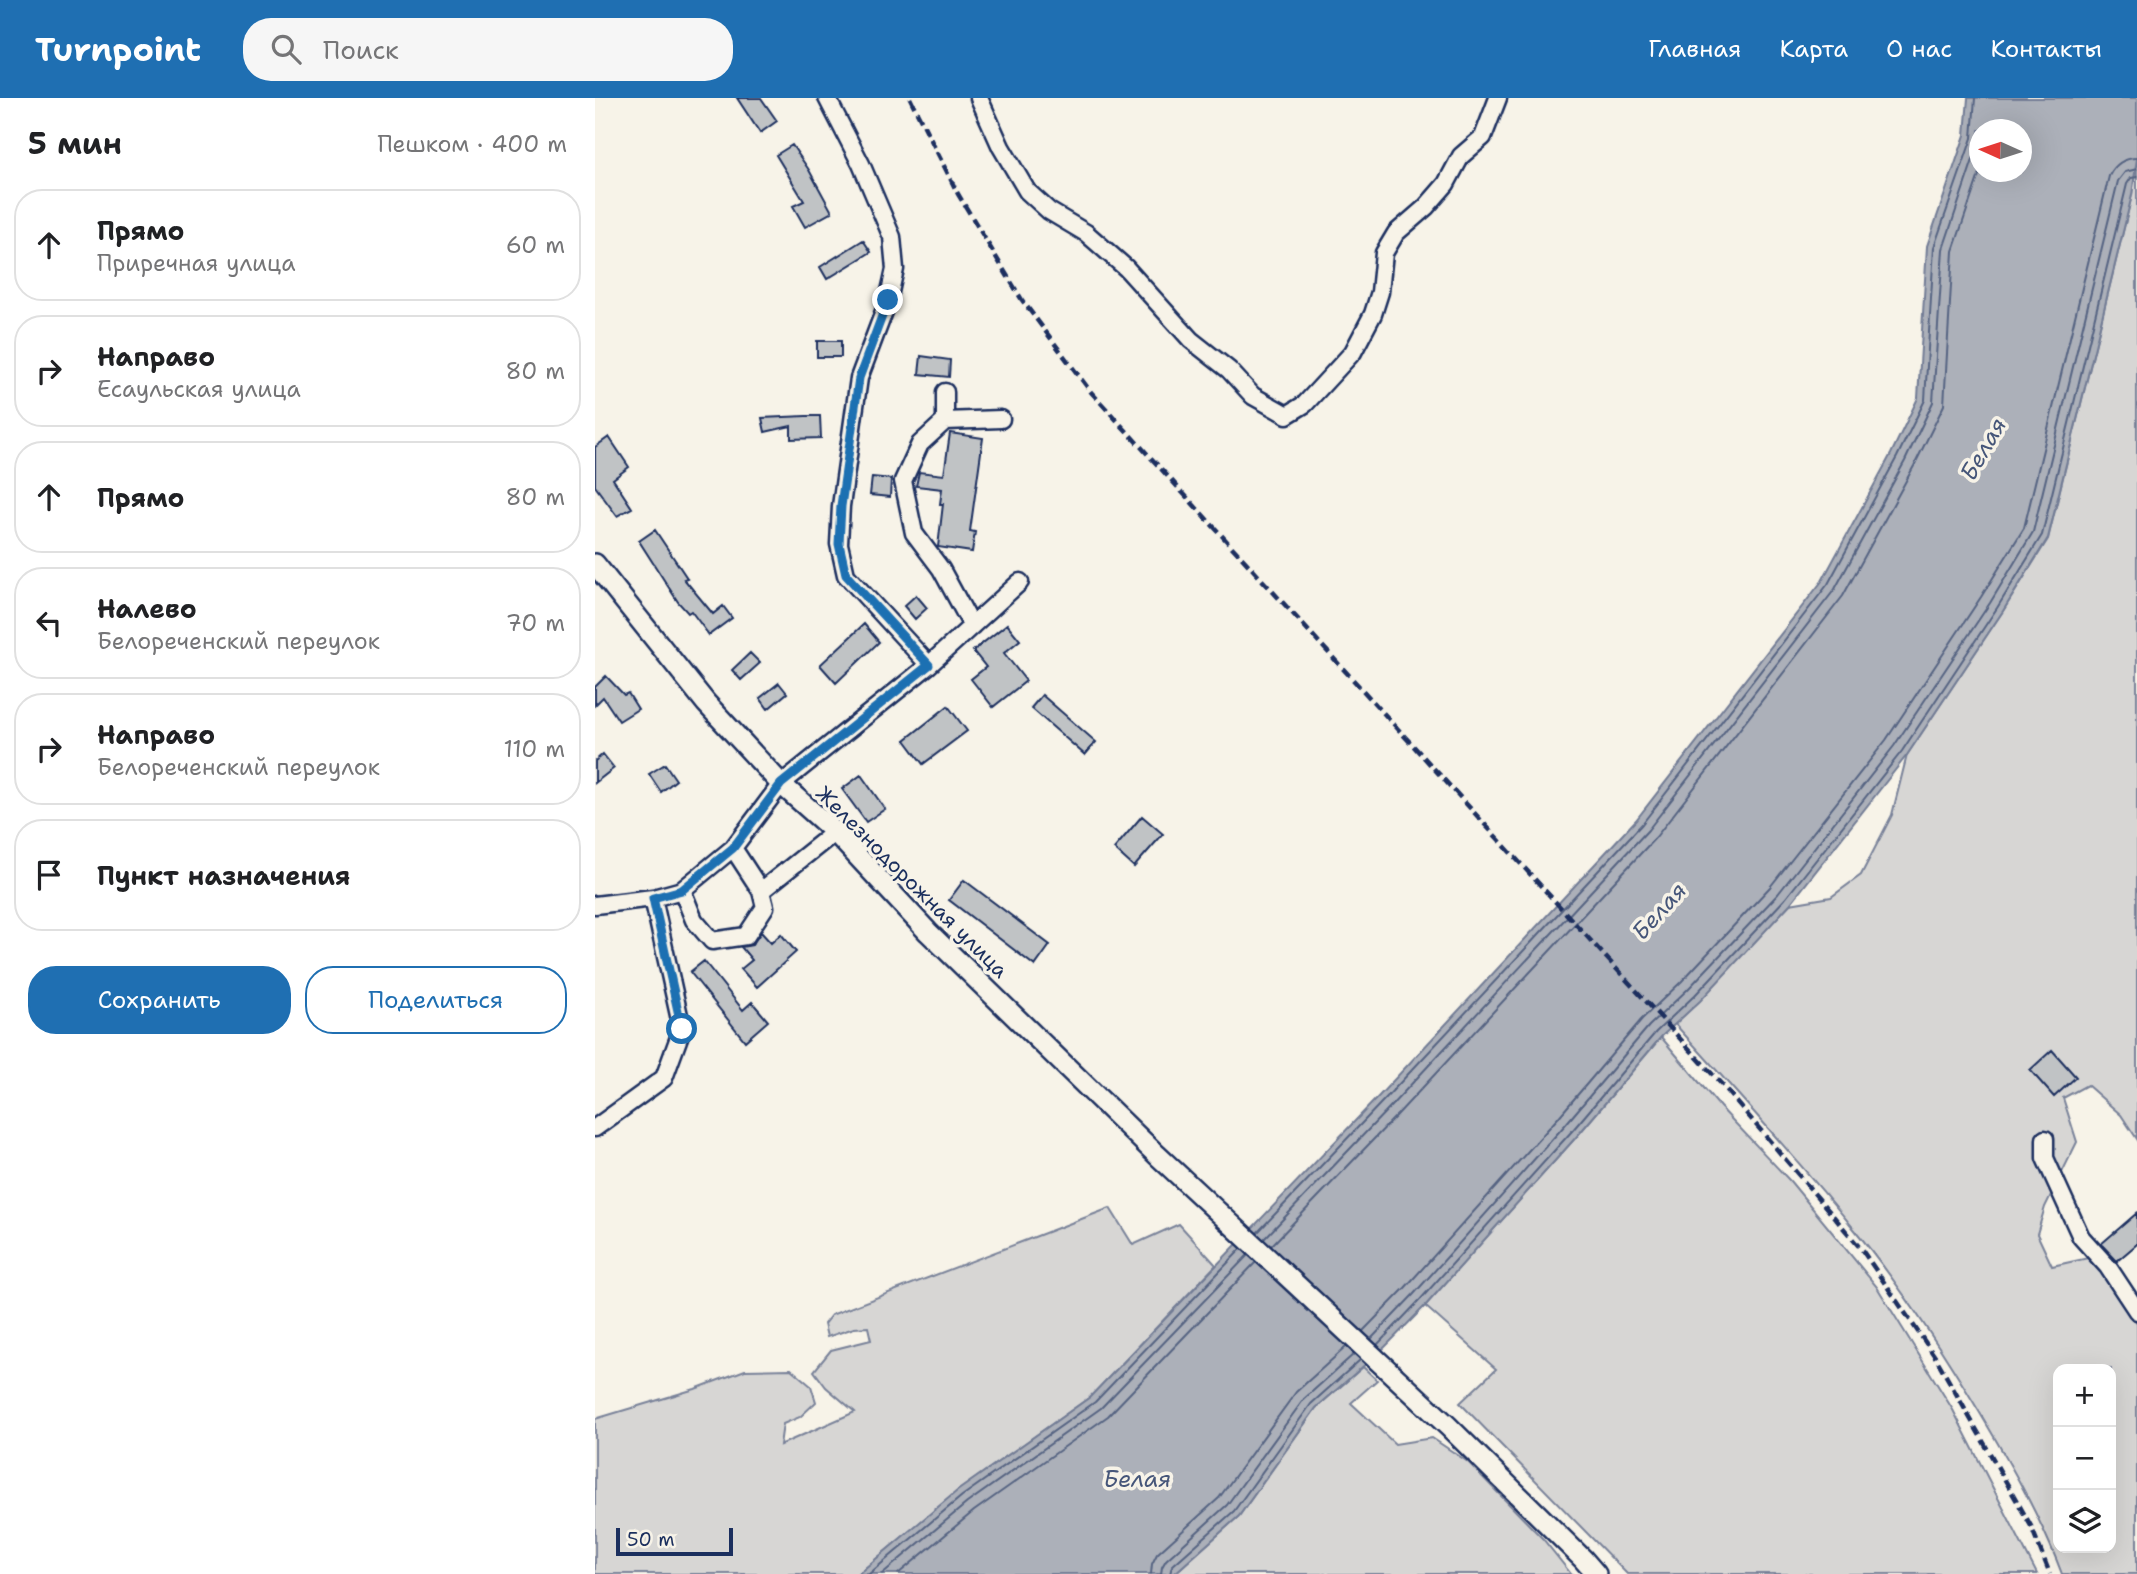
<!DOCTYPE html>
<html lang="ru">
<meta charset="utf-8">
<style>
:root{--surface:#fff;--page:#f6f6f6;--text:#202124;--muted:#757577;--line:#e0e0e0;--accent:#1f6fb2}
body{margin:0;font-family:"Shantell Sans",sans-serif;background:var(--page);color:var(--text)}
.controls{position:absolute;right:21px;bottom:21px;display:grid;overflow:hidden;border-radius:14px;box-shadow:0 7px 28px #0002}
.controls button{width:63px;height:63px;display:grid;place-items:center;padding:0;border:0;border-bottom:2px solid var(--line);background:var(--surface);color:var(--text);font:35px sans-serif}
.compass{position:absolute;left:1374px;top:21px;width:63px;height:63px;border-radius:50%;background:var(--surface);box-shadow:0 7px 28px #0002;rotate:273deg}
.scale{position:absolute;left:21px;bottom:18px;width:117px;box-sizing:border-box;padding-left:7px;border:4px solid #1b2f5e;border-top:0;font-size:19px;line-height:24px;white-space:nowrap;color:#1b2f5e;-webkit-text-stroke:5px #f7f3e8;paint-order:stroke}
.stop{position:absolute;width:21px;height:21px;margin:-16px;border:5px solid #1f6fb2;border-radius:50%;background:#fff}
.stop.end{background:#1f6fb2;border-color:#fff;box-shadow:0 2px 7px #0008}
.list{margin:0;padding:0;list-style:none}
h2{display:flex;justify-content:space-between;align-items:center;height:91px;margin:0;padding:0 28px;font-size:30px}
h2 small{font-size:23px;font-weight:400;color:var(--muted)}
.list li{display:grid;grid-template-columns:46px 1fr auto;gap:21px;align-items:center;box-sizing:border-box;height:112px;margin:0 14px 14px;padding:0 14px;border:2px solid var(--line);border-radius:28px}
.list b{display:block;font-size:26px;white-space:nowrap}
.list p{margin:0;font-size:23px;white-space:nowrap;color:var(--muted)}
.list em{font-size:23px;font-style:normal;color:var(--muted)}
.actions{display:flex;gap:14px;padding:21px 28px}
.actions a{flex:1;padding:16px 0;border:2px solid var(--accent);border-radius:28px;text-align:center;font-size:24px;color:var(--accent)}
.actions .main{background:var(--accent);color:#fff}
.icon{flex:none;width:38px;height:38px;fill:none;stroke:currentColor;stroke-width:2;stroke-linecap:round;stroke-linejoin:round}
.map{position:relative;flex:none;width:1542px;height:1476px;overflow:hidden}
header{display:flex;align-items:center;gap:42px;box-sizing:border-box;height:98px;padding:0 35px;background:var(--accent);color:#fff}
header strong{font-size:33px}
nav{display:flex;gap:38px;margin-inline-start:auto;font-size:24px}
.search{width:490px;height:63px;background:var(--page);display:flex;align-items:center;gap:18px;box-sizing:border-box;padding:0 24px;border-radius:28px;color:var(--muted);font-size:26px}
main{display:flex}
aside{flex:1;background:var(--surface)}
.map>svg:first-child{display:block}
.green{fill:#d7d6d4;stroke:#798299;stroke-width:2;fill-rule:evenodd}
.water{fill:#acb0b9;stroke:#727c95;stroke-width:2;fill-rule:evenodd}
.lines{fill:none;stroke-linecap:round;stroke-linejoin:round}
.shore{stroke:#556382;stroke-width:2}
.building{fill:#c0c3c5;stroke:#1b2f5e;stroke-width:2}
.minor-casing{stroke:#1b2f5e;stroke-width:21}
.major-casing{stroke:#1b2f5e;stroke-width:24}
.minor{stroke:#f7f3e8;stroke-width:16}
.major{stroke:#f7f3e8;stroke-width:19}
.rail{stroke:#1b2f5e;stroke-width:4.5;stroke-dasharray:10 5;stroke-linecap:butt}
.route{stroke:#1f6fb2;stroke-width:9}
.labels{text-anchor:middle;stroke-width:7;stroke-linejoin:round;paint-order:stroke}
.street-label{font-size:21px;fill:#1b2f5e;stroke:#f7f3e8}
.water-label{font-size:23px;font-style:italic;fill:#465679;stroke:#f7f3e8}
</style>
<header>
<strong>Turnpoint</strong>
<div class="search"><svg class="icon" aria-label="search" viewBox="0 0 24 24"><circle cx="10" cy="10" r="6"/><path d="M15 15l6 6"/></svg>Поиск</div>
<nav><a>Главная</a><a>Карта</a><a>О нас</a><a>Контакты</a></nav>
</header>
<main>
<aside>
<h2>5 мин<small>Пешком · 400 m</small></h2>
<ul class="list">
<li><svg class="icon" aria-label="ahead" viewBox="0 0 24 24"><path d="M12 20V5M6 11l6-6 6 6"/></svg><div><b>Прямо</b><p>Приречная улица</p></div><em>60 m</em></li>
<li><svg class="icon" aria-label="right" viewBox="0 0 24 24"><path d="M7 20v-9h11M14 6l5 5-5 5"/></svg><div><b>Направо</b><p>Есаульская улица</p></div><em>80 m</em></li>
<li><svg class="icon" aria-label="ahead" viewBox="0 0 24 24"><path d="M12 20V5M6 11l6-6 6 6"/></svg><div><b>Прямо</b></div><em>80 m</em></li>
<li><svg class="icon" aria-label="left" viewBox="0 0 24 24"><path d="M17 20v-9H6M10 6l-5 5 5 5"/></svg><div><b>Налево</b><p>Белореченский переулок</p></div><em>70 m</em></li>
<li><svg class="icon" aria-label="right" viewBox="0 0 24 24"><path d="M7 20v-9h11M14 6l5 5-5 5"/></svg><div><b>Направо</b><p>Белореченский переулок</p></div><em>110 m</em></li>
<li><svg class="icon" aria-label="arrive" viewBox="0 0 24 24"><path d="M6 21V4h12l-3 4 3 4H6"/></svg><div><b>Пункт назначения</b></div></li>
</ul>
<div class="actions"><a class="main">Сохранить</a><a>Поделиться</a></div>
</aside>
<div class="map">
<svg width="1542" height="1476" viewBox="0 0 1542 1476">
<rect width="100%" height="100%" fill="#f7f3e8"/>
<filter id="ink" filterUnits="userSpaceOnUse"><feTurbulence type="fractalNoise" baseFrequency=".0143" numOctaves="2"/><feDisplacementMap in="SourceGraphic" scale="14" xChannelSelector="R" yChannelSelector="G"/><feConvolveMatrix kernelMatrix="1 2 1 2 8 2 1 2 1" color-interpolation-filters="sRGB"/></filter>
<g filter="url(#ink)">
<path class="green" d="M1542,60V1041L1526,1017L1492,987L1468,1000L1482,1044L1450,1109L1442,1136L1457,1168L1493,1160L1515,1184L1542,1225V1476H1467C1446,1420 1416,1367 1385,1315C1346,1250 1304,1185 1255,1126C1199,1057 1139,992 1080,926L1105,902L1195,806L1236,799L1266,777L1297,717L1312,657L1408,513L1453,441L1537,97ZM1463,1271H1516V1450H1463Z
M1066,939L1125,1009L1195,1083L1282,1189L1358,1312L1442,1476H1032L865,1305L901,1271L830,1208L983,1037Z
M515,1110L538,1147L584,1126L621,1167L495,1299L363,1393L263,1476H0V1321L100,1291L150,1272L196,1271L216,1288L221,1304L205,1319L188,1326L185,1347L260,1314L231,1289L219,1273L236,1252L276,1242L273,1229L259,1230L232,1239L229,1226L236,1217Z
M768,1269L782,1282L756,1305L800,1346L837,1340L873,1364L948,1441L976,1476H579L644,1418L721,1310Z"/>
<path class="water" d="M1373,0H1542V60L1537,97L1453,440L1408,513L1312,657L1195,806L1105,903L1066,939L983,1037L830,1208L790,1249L721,1310L644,1418L579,1476H263L362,1393L495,1299L783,999L1041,722L1227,483L1296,356L1323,300L1332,148L1370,37ZM1384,32H1426V74H1384Z"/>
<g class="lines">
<path class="shore" d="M662,1135L788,1003L1047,726L1233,486L1302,359L1330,302L1339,149L1377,40L1380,0
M669,1141L795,1009L1053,732L1240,491L1310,363L1338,304L1348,151L1384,44
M676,1148L802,1017L1061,739L1248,498L1319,368L1349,307L1358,153L1385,74
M768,1233L810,1190L962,1021L1047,921L1086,884L1175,789L1291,642L1386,499L1429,430L1514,78C1520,66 1529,60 1542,60
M776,1241L818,1197L970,1027L1054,928L1093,891L1183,796L1299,648L1395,505L1438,434L1523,83L1530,74L1542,71
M782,1247L824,1203L977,1033L1061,934L1100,897L1190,801L1307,653L1402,510L1447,437L1532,86L1536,80L1542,79
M274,1476L367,1398L500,1304L646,1151
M287,1476L372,1405L506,1310L653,1157
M303,1476L379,1413L513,1318L661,1164
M556,1476L557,1466L562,1456L624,1400L701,1294L751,1249
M566,1476L567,1469L571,1462L632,1407L709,1301L759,1256
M575,1476L577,1468L639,1413L716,1306L765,1262"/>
</g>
<path class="building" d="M142,0H166L182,23L165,35Z
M197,47L214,72L237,114L210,129L198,108L209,103L181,57Z
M268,142L276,154L232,181L225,169Z
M222,243H246V259H222Z
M326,258L355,262L354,279L324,276Z
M211,318H225L226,340L196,341V328L170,334L167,320Z
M355,335L388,340L375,433L380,434L377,454L343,449L348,406H345L347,391L321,388L324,374L349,377Z
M14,339L34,369L18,381L37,410L22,418L0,388V349Z
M277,379L296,381L295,399L275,397Z
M60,432L92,480L89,481L118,516L128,508L137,520L114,537L96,513L93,515L83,504L44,443Z
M321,497L332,510L320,521L309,508Z
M269,526L284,544L241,585L225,567Z
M412,526L425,542L409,555L431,583L398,609L376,581L391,569L378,553Z
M155,555L165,565L146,582L137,572Z
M11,578L29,597L33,595L43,611L24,623L8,599L0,607V589Z
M184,585L192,595L173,611L165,600Z
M447,597L501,644L490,657L436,610Z
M353,608L372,633L328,666L310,642Z
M8,656L19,670L0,685V663Z
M70,666L81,682L66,694L54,676Z
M266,677L290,711L271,724L247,691Z
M547,718L568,736L539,769L519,751Z
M369,782L455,847L440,868L354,802Z
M166,834L176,845L186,836L201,854L162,889L146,871L157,862L146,849L157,847Z
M109,863L148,912L157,904L173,923L150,943L95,874Z
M1457,952L1481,979L1459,999L1435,972Z
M1542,1115V1146L1522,1163L1506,1146Z"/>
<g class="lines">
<g class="minor-casing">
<path id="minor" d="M232,0L266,66L297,139L300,171L293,203L264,280L246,408L244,446L251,477L334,567
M384,0L406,49L432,93L454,113L491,135L531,170L596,242L634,272L658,298L692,317L710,306L758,254L778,216L785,194L789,155L801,135L831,109L851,86L866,58L888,39L903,0
M350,294V323L325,346L308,383L319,435L346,471L377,528
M350,323L406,321
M138,750L166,793
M87,792L99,822L117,843L151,838L170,809L166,793L240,734
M0,807L58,800L87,792L138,750L186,686L334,567L425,484
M0,1030L69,980L87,931L58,800
M1450,1041V1060L1486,1139L1513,1169L1542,1213"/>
</g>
<g class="major-casing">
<path id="major" d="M0,466L111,605L186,686L240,734L333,834L562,1057L853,1328L988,1461L1001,1476"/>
</g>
<use href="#minor" class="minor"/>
<use href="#major" class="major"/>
<path class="rail" d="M315,0L363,96L427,202L496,294L1130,990L1267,1152L1341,1260L1436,1428L1455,1476"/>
</g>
</g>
<g class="lines" filter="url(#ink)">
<path class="route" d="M87,931L58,800L87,792L138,750L186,686L334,567L251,477L244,446L246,408L264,280L293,202"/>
</g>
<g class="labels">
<g class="street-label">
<text transform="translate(317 784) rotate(45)" y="7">Железнодорожная улица</text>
</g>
<g class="water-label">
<text transform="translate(1388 351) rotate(-60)" y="8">Белая</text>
<text transform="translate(1064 813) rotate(-48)" y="8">Белая</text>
<text x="542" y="1389">Белая</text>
</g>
</g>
</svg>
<div class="controls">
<button>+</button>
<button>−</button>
<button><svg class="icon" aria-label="layers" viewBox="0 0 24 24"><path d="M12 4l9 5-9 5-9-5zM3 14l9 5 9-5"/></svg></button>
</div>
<svg class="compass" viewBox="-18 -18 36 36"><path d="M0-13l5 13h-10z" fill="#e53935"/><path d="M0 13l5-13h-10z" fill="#757577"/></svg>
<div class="scale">50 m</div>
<div class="stop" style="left:87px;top:931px"></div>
<div class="stop end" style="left:293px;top:202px"></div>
</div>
</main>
